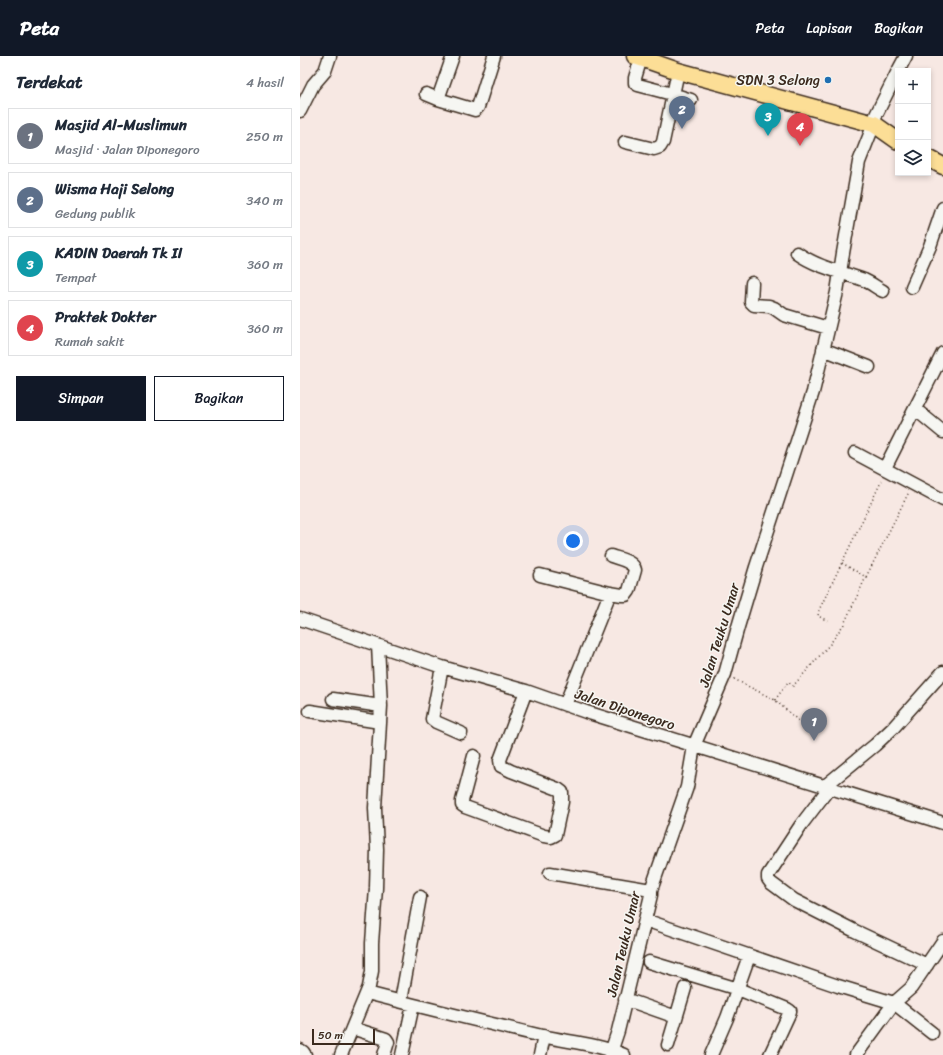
<!DOCTYPE html>
<html lang="id">
<meta charset="utf-8">
<style>
:root{--surface:#fff;--page:#f6f6f7;--text:#1f2937;--muted:#747a83;--line:#e0e1e3;--accent:#111827}
body{margin:0;font-family:Sriracha,sans-serif;background:var(--page);color:var(--text)}
.controls{position:absolute;right:12px;top:12px;display:grid;overflow:hidden;border-radius:0px;box-shadow:0 2px 6px #0003}
.controls button{width:36px;height:36px;display:grid;place-items:center;padding:0;border:0;border-bottom:1px solid var(--line);background:var(--surface);color:var(--text);font:20px sans-serif}
.scale{position:absolute;left:12px;bottom:10px;width:63px;box-sizing:border-box;padding-left:4px;border:2px solid #3b2a1e;border-top:0;font-size:11px;line-height:14px;white-space:nowrap;color:#3b2a1e;-webkit-text-stroke:3px #f6f6f2;paint-order:stroke}
.you{position:absolute;left:273px;top:485px;width:14px;height:14px;margin:-10px;border:3px solid #fff;border-radius:50%;background:#1a73e8;box-shadow:0 0 0 6px #1a73e833}
.badge{display:grid;place-items:center;width:26px;height:26px;border-radius:50%;background:var(--accent);color:#fff;font-size:13px;font-weight:700}
.pin{position:absolute;translate:-50% -33px;filter:drop-shadow(0 1px 2px #0008)}
.pin::after{content:'';position:absolute;top:21px;width:14px;height:12px;background:inherit;clip-path:polygon(0 0,100% 0,50% 100%)}
.list{margin:0;padding:0;list-style:none}
h2{display:flex;justify-content:space-between;align-items:center;height:52px;margin:0;padding:0 16px;font-size:17px}
h2 small{font-size:13px;font-weight:400;color:var(--muted)}
.list li{display:grid;grid-template-columns:26px 1fr auto;gap:12px;align-items:center;box-sizing:border-box;height:56px;margin:0 8px 8px;padding:0 8px;border:1px solid var(--line);border-radius:0px}
.list b{display:block;font-size:15px;white-space:nowrap}
.list p{margin:0;font-size:13px;white-space:nowrap;color:var(--muted)}
.list em{font-size:13px;font-style:normal;color:var(--muted)}
.actions{display:flex;gap:8px;padding:12px 16px}
.actions a{flex:1;padding:9px 0;border:1px solid var(--accent);border-radius:0px;text-align:center;font-size:14px;color:var(--accent)}
.actions .main{background:var(--accent);color:#fff}
.icon{flex:none;width:22px;height:22px;fill:none;stroke:currentColor;stroke-width:2;stroke-linecap:round;stroke-linejoin:round}
.map{position:relative;flex:none;width:643px;height:999px;overflow:hidden}
header{display:flex;align-items:center;gap:24px;box-sizing:border-box;height:56px;padding:0 20px;background:var(--accent);color:#fff}
header strong{font-size:19px}
nav{display:flex;gap:22px;margin-inline-start:auto;font-size:14px}
main{display:flex}
aside{flex:1;background:var(--surface)}
.map>svg:first-child{display:block}
.lines{fill:none;stroke-linecap:round;stroke-linejoin:round}
.minor-casing{stroke:#3b2a1e;stroke-width:15}
.major-casing{stroke:#3b2a1e;stroke-width:19}
.path{stroke:#3b2a1e;stroke-width:1.5;stroke-dasharray:1 3;stroke-linecap:butt}
.minor{stroke:#f6f6f2;stroke-width:12}
.major{stroke:#fcde96;stroke-width:16}
.poi-dot{fill:#1f6fb2;stroke:#f6f6f2;stroke-width:1.5}
.labels{text-anchor:middle;stroke-width:3;stroke-linejoin:round;paint-order:stroke}
.poi-label{font-size:14px;fill:#3b2a1e;stroke:#f6f6f2;text-anchor:end}
.street-label{font-size:14px;fill:#3b2a1e;stroke:#f6f6f2}
</style>
<header>
<strong>Peta</strong>
<nav><a>Peta</a><a>Lapisan</a><a>Bagikan</a></nav>
</header>
<main>
<aside>
<h2>Terdekat<small>4 hasil</small></h2>
<ul class="list">
<li><span class="badge" style="background:#6b7280">1</span><div><b>Masjid Al-Muslimun</b><p>Masjid · Jalan Diponegoro</p></div><em>250 m</em></li>
<li><span class="badge" style="background:#5c6f8a">2</span><div><b>Wisma Haji Selong</b><p>Gedung publik</p></div><em>340 m</em></li>
<li><span class="badge" style="background:#0f9aa8">3</span><div><b>KADIN Daerah Tk II</b><p>Tempat</p></div><em>360 m</em></li>
<li><span class="badge" style="background:#e0444e">4</span><div><b>Praktek Dokter</b><p>Rumah sakit</p></div><em>360 m</em></li>
</ul>
<div class="actions"><a class="main">Simpan</a><a>Bagikan</a></div>
</aside>
<div class="map">
<svg width="643" height="999" viewBox="0 0 643 999">
<rect width="100%" height="100%" fill="#f7e8e3"/>
<filter id="ink" filterUnits="userSpaceOnUse"><feTurbulence type="fractalNoise" baseFrequency=".025" numOctaves="2"/><feDisplacementMap in="SourceGraphic" scale="8" xChannelSelector="R" yChannelSelector="G"/><feConvolveMatrix kernelMatrix="1 2 1 2 8 2 1 2 1" color-interpolation-filters="sRGB"/></filter>
<g filter="url(#ink)">
<g class="lines">
<g class="minor-casing">
<path id="minor" d="M341,2L335,22V27L338,29L372,38L391,44
M598,15L606,0
M126,38L138,43L175,54L178,51L194,0
M138,43L153,0
M0,55L13,29L25,15L30,0
M325,86L354,93L360,91L363,86L378,15
M497,197C517,211 541,216 564,224C571,227 577,232 583,235
M452,227L451,246L454,249L469,250L474,252L484,259L528,272
M612,231L630,190L643,152
M523,293L569,311
M615,353L643,376
M555,397L643,444
M585,412L643,297
M240,519L310,537L322,539H326L329,535L335,514C333,505 319,503 311,500
M0,563L142,611L226,635L286,656L643,767
M142,611L132,663L136,666L161,677
M33,643L81,650
M265,649L310,537
M10,655L80,666
M174,700L162,745V749L165,751L244,780L251,781L255,779L262,746V736L258,733L211,715L201,710L200,704L226,635
M525,730L575,689L593,672L643,616
M530,731L501,769L468,819V823L471,827L494,844L555,875L627,909
M250,817L351,834
M345,864L538,930L594,947L632,977
M349,906L438,933L487,953L490,955L489,958L470,999
M67,937C125,952 183,966 242,980C269,986 298,988 324,999
M325,943L376,961
M101,945L120,841
M52,972L86,983L88,986L84,999
M368,989L385,932
M0,994L3,996L5,999
M41,999L69,931L72,915V887L76,832L77,793L75,752L81,650L78,589
M102,999L113,949
M240,999L244,980
M310,999L318,975L351,839V834L387,731L394,690L425,618L438,571L456,511L513,336L520,307L537,236L543,197L559,106L574,68L576,59L598,15
M411,999L427,962L449,900
M556,999L594,947L611,932L643,885"/>
</g>
<g class="major-casing">
<path id="major" d="M335,0L378,15L574,68L598,85
M628,102L643,110"/>
</g>
<path class="path" d="M542,507L566,521L609,436
M528,565L518,560L519,554L583,422
M434,623L475,644L501,667
M475,644L488,626L493,630L530,588L544,568L566,521"/>
<use href="#minor" class="minor"/>
<use href="#major" class="major"/>
</g>
</g>
<circle class="poi-dot" cx="528" cy="24" r="4"/>
<g class="labels">
<g class="poi-label">
<text x="520" y="29">SDN 3 Selong</text>
</g>
<g class="street-label">
<text transform="translate(419 579) rotate(-73)" y="5">Jalan Teuku Umar</text>
<text transform="translate(325 653) rotate(18)" y="5">Jalan Diponegoro</text>
<text transform="translate(323 888) rotate(-77)" y="5">Jalan Teuku Umar</text>
</g>
</g>
</svg>
<div class="controls">
<button>+</button>
<button>−</button>
<button><svg class="icon" aria-label="layers" viewBox="0 0 24 24"><path d="M12 4l9 5-9 5-9-5zM3 14l9 5 9-5"/></svg></button>
</div>
<div class="scale">50 m</div>
<div class="you"></div>
<div class="pin badge" style="left:514px;top:685px;background:#6b7280">1</div>
<div class="pin badge" style="left:382px;top:73px;background:#5c6f8a">2</div>
<div class="pin badge" style="left:468px;top:80px;background:#0f9aa8">3</div>
<div class="pin badge" style="left:500px;top:90px;background:#e0444e">4</div>
</div>
</main>
